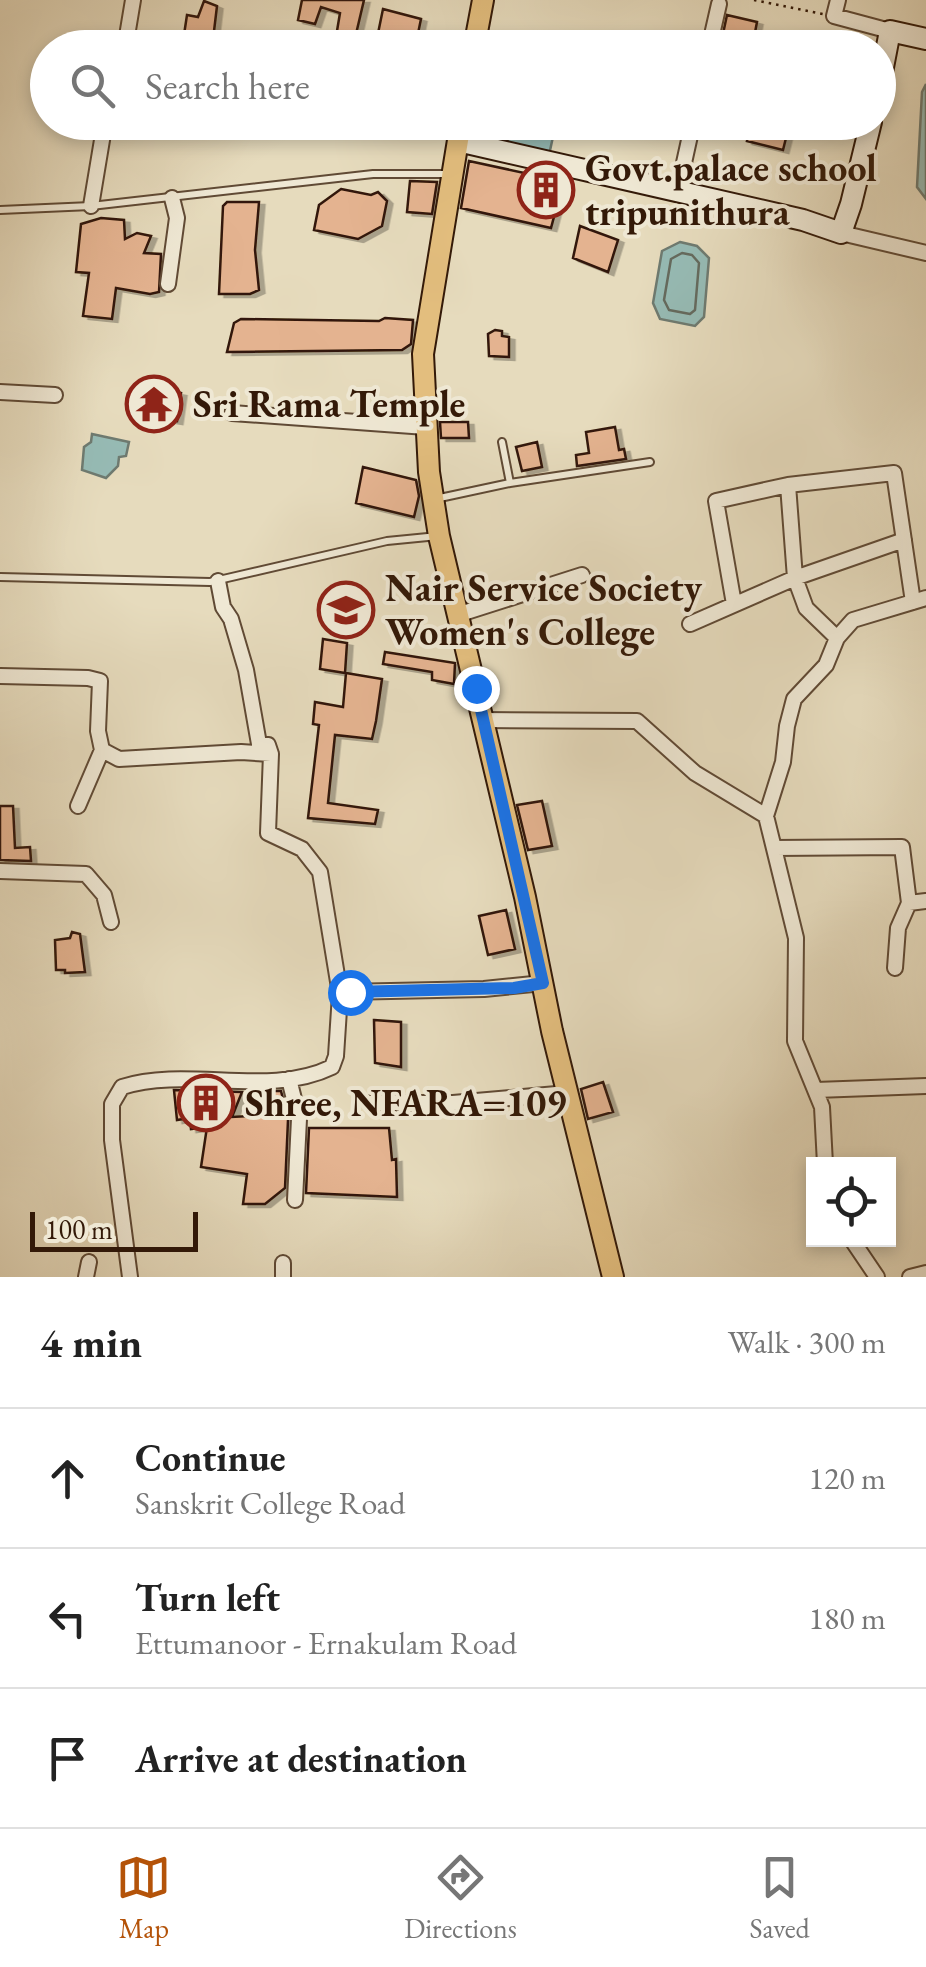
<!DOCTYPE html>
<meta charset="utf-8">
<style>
:root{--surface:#fff;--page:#f2f2f2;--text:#222;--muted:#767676;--line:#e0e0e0;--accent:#b45309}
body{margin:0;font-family:"EB Garamond",serif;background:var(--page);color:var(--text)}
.controls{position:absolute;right:30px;bottom:30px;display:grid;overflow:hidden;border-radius:0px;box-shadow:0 5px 15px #0003}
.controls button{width:90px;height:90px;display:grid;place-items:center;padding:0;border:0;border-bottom:2px solid var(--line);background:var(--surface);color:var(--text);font:50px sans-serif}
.scale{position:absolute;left:30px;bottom:25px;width:168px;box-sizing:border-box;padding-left:10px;border:5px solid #331908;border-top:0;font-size:28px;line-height:35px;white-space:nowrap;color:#331908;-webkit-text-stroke:8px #efe8d4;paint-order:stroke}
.stop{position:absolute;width:30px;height:30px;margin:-22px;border:8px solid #1a73e8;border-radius:50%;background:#fff}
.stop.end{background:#1a73e8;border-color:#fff;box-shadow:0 2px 10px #0008}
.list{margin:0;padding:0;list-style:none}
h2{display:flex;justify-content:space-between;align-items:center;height:130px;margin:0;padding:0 40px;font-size:42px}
h2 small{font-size:32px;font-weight:400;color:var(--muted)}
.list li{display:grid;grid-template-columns:65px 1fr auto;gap:30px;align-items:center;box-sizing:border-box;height:140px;padding:0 40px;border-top:2px solid var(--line)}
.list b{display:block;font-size:38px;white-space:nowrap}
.list p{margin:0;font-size:32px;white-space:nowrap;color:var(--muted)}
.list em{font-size:32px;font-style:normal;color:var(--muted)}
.icon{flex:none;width:55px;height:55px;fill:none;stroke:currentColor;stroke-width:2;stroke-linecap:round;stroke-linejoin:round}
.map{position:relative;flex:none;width:926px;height:1277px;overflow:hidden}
.search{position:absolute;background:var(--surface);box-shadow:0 5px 15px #0003;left:30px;right:30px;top:30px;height:110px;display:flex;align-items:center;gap:25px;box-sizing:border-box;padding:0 35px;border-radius:55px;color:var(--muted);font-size:38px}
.sheet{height:550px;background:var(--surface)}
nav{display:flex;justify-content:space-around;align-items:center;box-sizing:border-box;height:140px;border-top:2px solid var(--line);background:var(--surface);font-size:28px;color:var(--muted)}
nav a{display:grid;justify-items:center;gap:5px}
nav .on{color:var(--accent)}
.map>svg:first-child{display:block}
.water{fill:#96bbb5;stroke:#6e7a70;stroke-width:2.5}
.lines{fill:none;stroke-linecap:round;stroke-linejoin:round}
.shore{stroke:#646a5e;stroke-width:2.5}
.building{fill:#e4b390;stroke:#331908;stroke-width:2.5;filter:url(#shadow)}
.lane-casing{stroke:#604a35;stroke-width:10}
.street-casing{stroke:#604a35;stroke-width:18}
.secondary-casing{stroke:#331908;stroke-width:24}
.primary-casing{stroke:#331908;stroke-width:24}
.path{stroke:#331908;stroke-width:2.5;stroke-dasharray:2.5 5;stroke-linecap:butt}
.lane{stroke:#efe8d4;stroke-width:6}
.street{stroke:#efe8d4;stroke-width:14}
.secondary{stroke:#efe8d4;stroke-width:20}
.primary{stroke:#e3be7e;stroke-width:20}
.route{stroke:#1a73e8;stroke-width:12}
.labels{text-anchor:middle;stroke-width:8;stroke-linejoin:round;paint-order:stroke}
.poi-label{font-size:38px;font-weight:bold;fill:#331908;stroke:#efe8d4;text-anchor:start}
</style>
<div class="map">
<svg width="926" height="1277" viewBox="0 0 926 1277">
<defs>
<filter id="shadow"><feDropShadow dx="5.5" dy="3" stdDeviation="0" flood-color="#0004"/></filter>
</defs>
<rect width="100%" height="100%" fill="#e6dbbd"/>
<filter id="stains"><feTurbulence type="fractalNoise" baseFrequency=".002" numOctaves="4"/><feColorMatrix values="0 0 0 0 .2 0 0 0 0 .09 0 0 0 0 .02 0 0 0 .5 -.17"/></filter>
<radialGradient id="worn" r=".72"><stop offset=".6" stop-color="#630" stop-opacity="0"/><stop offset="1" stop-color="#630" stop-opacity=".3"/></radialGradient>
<path class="water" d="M926,84V199L917,187L922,92Z
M488,123H556L549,155L484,142Z
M680,242L697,246L709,258L704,317L695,326L660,319L653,303L662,251Z
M92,434L129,442L126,456L119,457L118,466L106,478L82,470L84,447L91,442Z"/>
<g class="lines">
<path class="shore" d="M682,253L692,255L699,263L695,310L690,314L669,310L664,300L671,259Z"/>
</g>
<path class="building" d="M302,0H364L356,34L337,31L340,13L321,7L315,24L298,20Z
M204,1L217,6L212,48H182L187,15L198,17Z
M383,9L421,19L415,48H375Z
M727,15L757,22L752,48H720Z
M752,122H790L783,150L747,141Z
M469,161L566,182L564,199L559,198L551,228L461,208Z
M410,181L437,182L432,214L407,212Z
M341,189L371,195L378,192L387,201L382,226L358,239L314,230L319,205Z
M227,202H259L255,250L259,290L250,294H219L223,206Z
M101,218L124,220L125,239L137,233L151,236L144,253L161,254L159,292L150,294L116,288L112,319L83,316L89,273L76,272L81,224Z
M580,226L618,240L608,272L573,258Z
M385,318L413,320L411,344L402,350L227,352L234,323L241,319L379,321Z
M495,330L502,331V336L509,337V357L489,356L488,334Z
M138,386L181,393L177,421L128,413V394L137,396Z
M440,422H468L469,438H441Z
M615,427L619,450L624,449L626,459L577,466L576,455L589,453L586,432Z
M537,442L542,467L522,471L516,447Z
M363,467L416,480L419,496L414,517L356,503Z
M323,639L347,643L345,673L320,669Z
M385,652L455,663L454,684L432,680V672L383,664Z
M346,673L382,679L376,721L372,739L335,735L328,803L378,810L375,824L308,818L319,725L313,724L315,702L343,707Z
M542,801L552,846L528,850L517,805Z
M0,806H13L15,848L30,847L31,861L0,860Z
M506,910L515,949L488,955L479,916Z
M72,932L80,934L85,972L65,973V970H56L55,940L70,938Z
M374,1020L401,1022V1067L375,1063Z
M603,1082L613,1112L588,1119L581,1089Z
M174,1090L242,1092L232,1117L270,1115V1091H281L288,1120L285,1188L265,1204H243L247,1174L201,1167L207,1127L191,1129L190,1118L177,1120Z
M309,1128H389L392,1160L396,1159L397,1197L306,1193Z"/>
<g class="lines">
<g class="lane-casing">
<path id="lane" d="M0,210L91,206L373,174H447
M502,442L510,483
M435,499L510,483L650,462
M0,577L210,582L387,541L438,536"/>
</g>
<g class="street-casing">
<path id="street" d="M838,0L834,16L890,31
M125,48L133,0
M709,48L719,4
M678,190L693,122
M91,206L105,122
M841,233L926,253
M168,284L177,218L172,198
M0,392L55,395
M232,413L426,427
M904,540L795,578L788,485L894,473L913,602
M218,581L223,607L231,619L246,670L259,744L268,745L271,754L268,833L302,849L320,872L340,994
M734,604L716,501L788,485
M457,615L582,575
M690,624L795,578L806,608L837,638
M0,676L88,678L100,681L98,731L102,750L119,759L241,752L271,754
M482,720L637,721L695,773L766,816L796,938L795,1041L822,1107L825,1164
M78,806L102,750
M766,816L783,762L787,726L794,699L826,665L837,638L853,620L926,598
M774,848L902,847L909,903L926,901
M0,871L86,874L104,895L111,922
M895,968L898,928L909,903
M289,1079L299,1119L295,1200
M816,1090L926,1086
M370,1103H453L568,1093
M852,1240L877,1277
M86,1277L89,1262
M130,1277L112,1140V1104L122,1087C188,1066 268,1098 332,1067L336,1056L340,994L344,992L484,989L543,983
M283,1277V1263
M910,1277L926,1273"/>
</g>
<g class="secondary-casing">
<path id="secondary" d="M878,93L890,31L926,39
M458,141L803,220L841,233L851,204L871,122"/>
</g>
<g class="primary-casing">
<path id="primary" d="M474,48L483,0
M461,122L423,354L429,472L439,536L525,897L552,1031L613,1277"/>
</g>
<path class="path" d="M754,0L823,14"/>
<use href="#lane" class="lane"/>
<use href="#street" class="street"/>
<use href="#secondary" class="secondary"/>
<use href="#primary" class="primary"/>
</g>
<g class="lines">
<path class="route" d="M350,992L514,988L543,983L476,688"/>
</g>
<defs>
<g id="building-ring" transform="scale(2.875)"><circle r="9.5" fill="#efe8d4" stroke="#8f2418" stroke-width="1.5"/><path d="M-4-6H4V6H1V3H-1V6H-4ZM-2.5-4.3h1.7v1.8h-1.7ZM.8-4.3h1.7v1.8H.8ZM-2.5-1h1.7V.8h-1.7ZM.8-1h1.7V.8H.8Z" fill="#8f2418"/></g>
<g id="temple-ring" transform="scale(2.875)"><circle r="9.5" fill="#efe8d4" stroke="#8f2418" stroke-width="1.5"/><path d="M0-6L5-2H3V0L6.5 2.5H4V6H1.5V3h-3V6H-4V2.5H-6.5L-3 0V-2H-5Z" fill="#8f2418"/></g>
<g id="university-ring" transform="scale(2.875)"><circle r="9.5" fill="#efe8d4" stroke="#8f2418" stroke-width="1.5"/><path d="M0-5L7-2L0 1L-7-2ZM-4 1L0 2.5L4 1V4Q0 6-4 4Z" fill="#8f2418"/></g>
</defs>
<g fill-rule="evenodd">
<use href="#building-ring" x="546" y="190"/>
<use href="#temple-ring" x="154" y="404"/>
<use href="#university-ring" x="346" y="610"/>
<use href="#building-ring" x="206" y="1103"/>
</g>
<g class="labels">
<g class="poi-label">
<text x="585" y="181">Govt.palace school<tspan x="585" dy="44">tripunithura</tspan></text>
<text x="193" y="417">Sri Rama Temple</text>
<text x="385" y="601">Nair Service Society<tspan x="385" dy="44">Women's College</tspan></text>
<text x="245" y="1116">Shree, NFARA=109</text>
</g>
</g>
<rect width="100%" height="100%" filter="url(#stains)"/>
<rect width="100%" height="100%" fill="url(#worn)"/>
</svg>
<div class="controls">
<button><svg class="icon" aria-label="locate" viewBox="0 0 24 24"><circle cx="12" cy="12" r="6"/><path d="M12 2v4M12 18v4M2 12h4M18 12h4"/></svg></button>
</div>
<div class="scale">100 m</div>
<div class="stop" style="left:350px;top:992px"></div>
<div class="stop end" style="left:476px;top:688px"></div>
<div class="search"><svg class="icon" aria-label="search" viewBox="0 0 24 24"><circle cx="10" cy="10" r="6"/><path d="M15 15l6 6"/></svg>Search here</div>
</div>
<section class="sheet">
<h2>4 min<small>Walk · 300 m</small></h2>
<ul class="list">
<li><svg class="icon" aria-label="ahead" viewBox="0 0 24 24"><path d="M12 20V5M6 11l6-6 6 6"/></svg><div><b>Continue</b><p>Sanskrit College Road</p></div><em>120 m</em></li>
<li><svg class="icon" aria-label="left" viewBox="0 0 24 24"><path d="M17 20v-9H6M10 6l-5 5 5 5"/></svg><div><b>Turn left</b><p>Ettumanoor - Ernakulam Road</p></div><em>180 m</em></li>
<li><svg class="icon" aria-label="arrive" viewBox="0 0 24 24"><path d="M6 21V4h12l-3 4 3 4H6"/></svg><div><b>Arrive at destination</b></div></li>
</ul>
</section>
<nav>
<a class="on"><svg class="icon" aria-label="map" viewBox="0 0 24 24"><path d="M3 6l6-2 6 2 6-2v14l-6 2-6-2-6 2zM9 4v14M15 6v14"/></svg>Map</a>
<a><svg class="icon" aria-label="directions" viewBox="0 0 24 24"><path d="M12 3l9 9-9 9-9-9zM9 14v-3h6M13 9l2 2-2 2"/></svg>Directions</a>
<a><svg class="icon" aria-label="saved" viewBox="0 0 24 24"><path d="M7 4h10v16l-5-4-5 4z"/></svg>Saved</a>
</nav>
